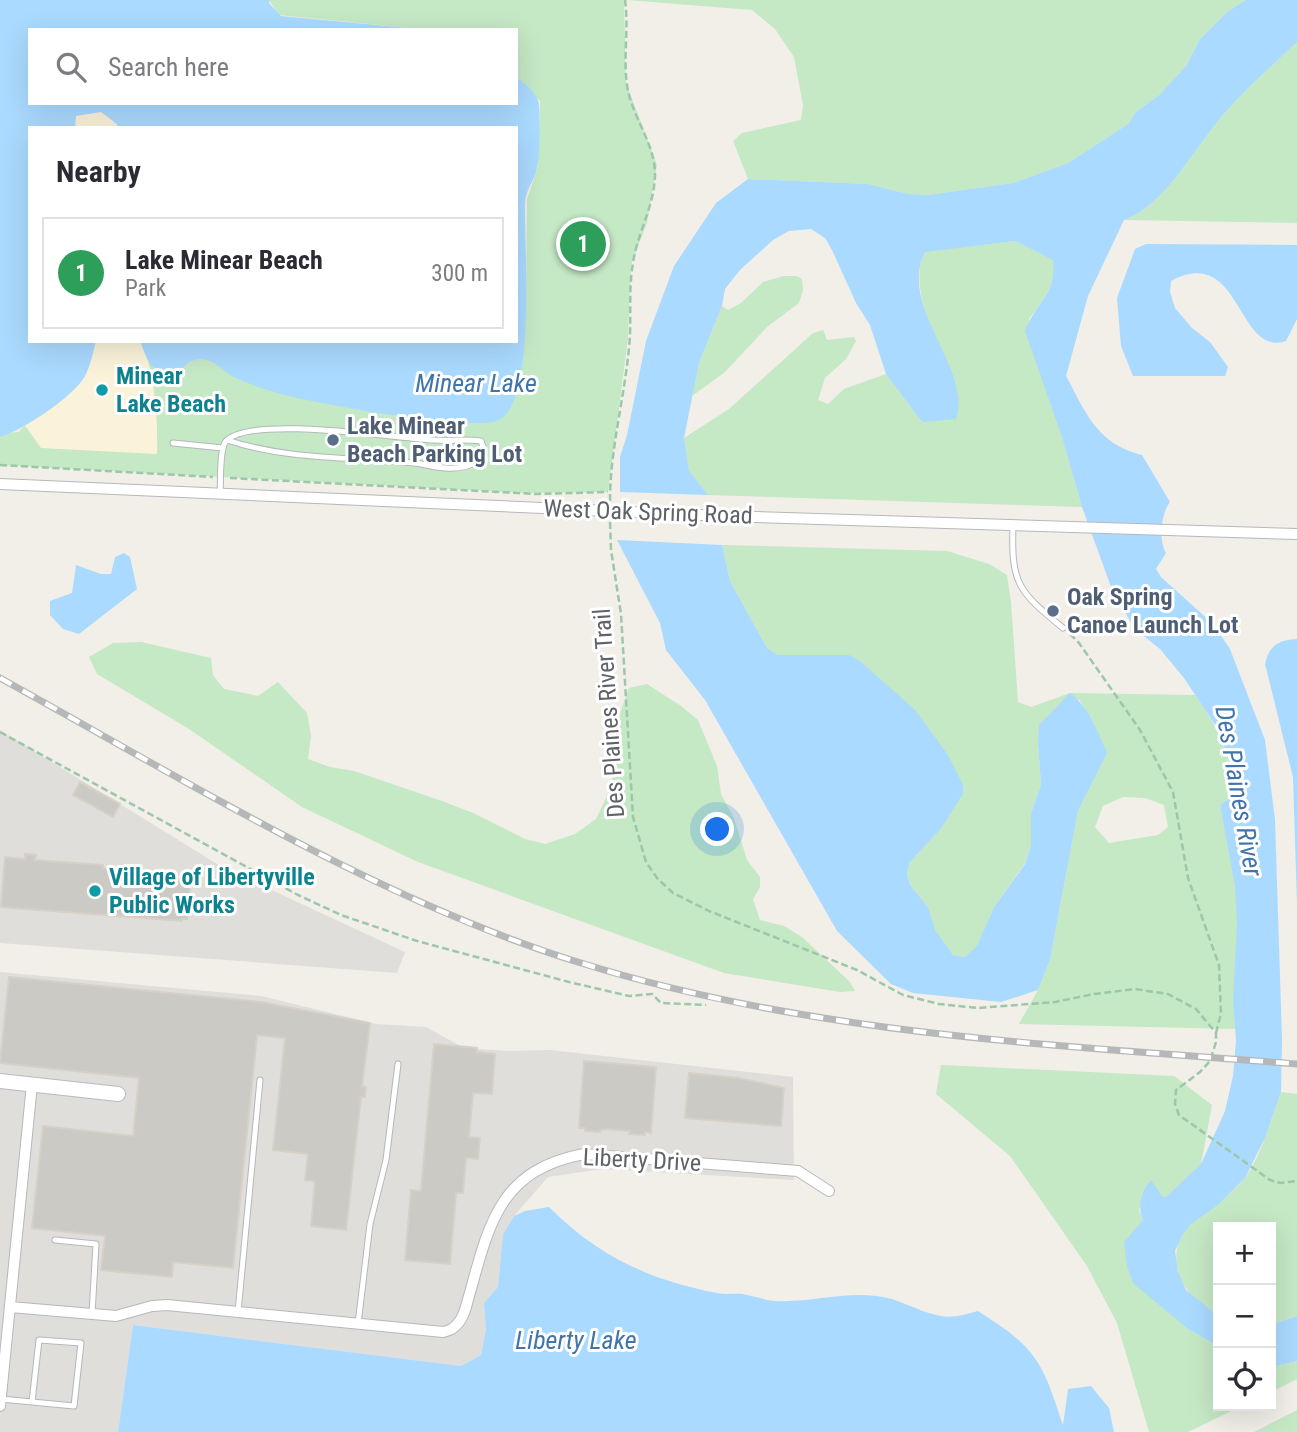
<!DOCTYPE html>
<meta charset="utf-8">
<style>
:root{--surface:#fff;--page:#f2f2f3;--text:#2b2b33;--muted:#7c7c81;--line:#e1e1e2;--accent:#db2777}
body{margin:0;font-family:"Roboto Condensed",sans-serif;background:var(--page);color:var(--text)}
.controls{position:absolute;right:21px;bottom:21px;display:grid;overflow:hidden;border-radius:0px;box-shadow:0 7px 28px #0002}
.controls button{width:63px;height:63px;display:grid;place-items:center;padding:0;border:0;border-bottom:2px solid var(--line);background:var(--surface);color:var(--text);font:35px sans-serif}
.you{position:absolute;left:718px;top:830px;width:24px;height:24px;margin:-18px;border:5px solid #fff;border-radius:50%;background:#1a73e8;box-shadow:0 0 0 10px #1a73e833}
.badge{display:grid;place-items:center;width:46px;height:46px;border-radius:50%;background:var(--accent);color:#fff;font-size:23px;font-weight:700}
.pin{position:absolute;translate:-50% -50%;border:4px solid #fff;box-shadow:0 2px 7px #0006}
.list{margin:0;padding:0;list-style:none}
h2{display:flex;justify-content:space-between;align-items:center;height:91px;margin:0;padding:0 28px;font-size:30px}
h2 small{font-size:23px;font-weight:400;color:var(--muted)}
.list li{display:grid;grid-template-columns:46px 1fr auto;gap:21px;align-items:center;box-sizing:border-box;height:112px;margin:0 14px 14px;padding:0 14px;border:2px solid var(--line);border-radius:0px}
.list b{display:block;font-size:26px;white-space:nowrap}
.list p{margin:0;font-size:23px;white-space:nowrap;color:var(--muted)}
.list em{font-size:23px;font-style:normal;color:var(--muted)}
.icon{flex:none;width:38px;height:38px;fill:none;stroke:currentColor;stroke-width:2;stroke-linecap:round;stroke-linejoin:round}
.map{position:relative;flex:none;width:1297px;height:1432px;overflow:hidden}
.search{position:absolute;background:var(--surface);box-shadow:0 7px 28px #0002;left:28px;top:28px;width:490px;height:77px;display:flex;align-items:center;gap:18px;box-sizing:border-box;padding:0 24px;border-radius:0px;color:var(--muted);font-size:26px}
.panel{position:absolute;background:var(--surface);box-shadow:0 7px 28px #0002;left:28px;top:126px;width:490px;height:217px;border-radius:0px}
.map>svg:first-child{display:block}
.industrial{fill:#e0deda}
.green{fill:#c5e8c5;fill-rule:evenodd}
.sand{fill:#fbf3d9}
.water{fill:#aadaff}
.building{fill:#cccac5;stroke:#d6d1c6;stroke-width:2}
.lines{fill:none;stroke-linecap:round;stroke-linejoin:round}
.lane-casing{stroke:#b5b8bc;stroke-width:7}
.street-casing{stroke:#b5b8bc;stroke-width:12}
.secondary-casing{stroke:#b6babf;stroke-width:16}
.path{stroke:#9cc7a9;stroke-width:2.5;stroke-dasharray:7 3.5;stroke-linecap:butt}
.lane{stroke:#fff;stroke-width:5}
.street{stroke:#fff;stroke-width:10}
.secondary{stroke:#fff;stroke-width:14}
.rail-casing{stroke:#b6b7b8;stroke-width:7}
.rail{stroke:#fff;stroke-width:4.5;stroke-dasharray:13;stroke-linecap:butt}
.culture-dot{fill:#0f9aa8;stroke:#fff;stroke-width:2.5}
.service-dot{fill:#5c6f8a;stroke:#fff;stroke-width:2.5}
.labels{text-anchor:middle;stroke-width:6;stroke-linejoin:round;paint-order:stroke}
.culture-label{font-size:24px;font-weight:bold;fill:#0d838f;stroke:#fff;text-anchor:start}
.service-label{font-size:24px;font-weight:bold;fill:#4e5e75;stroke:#fff;text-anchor:start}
.street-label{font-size:24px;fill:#5f6368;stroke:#fff}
.water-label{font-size:26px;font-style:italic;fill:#4174aa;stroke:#fff}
</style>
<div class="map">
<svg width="1297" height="1432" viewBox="0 0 1297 1432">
<rect width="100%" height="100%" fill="#f1efe8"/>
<path class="industrial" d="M0,730L222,867L405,952L397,973L0,943Z
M0,972L261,996L376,1024L426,1027L464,1048L511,1051L550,1050L793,1077L794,1180L602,1169L548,1177L514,1216L503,1234L498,1287L484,1304L486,1329L481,1355L461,1366L133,1325L118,1432H0Z"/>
<path class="green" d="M269,0H624L626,83L657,165L647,223L631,265L628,338L608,492L524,493L0,465V434L19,432L55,390L91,341L179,369L193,360L206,358L511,403L520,377L526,313L527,199L538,167L540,101L516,77V30H430L279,15Z
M627,0H1246L1228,11L1200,39L1186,66L1159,95L1136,112L1128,124L1068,163L1013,183L928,195L908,194L868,184L748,179L733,141L742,133L801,120L803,105L794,57L775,29L752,10Z
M1297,42V223L1124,220C1164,207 1195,147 1223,115C1245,89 1272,66 1297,42Z
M1015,241L1054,260C1056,285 1044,300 1029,319L1082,507L708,495L689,472L684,438L729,409L813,333L823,330L827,340L854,337L856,341L846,359L825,378L818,400L828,404L844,389L886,374L922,422L956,384C940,348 906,289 925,251Z
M784,276H797L802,279L803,290L799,303L767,327L725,372L692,396L699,363L722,306L728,310L741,303L763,282Z
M722,545L947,551L989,564L1007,575L1011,602L1018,702L1031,707L1070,693L1195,695C1221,733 1230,750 1231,797L1220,805C1225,832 1232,859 1235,886C1241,933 1232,981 1235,1029L1019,1024L1038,990L1050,960L1078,811L1106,753L1094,724L1079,699L1038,744L1041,785L1031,813V845L1025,863L994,907L977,947L965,957L953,955L934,930L928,907L910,885L907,873L910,862L940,830L849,655H778L767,648L730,581ZM1123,797L1145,798L1164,805L1168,827L1158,835L1109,843L1095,827L1103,806Z
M141,642L211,658L213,675L224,689L258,696L278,682L307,713L311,736L308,759L330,767L354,771L442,801L473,813L525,839L545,844L575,834L596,819L607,796L615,769L620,713L629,688L647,684L681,706L698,720L717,766L721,794L734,818L747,860L760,877V887L753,899L760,920L784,926L802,937L850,982L855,991L840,992L724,973L418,862L302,807L189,729L97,674L89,657L113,643Z
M941,1065L1174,1076L1212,1105L1201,1164L1167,1197H1163L1150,1180L1139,1210L1188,1329L1218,1346V1406H1242L1188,1432H1149L1117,1323L1087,1266L1010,1156L936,1094Z
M1281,1092L1297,1094V1316L1271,1325V1227H1218V1316C1208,1308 1192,1299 1186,1288C1173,1268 1172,1242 1190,1225C1206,1209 1227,1199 1243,1180C1260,1161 1272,1116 1281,1092Z
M1297,1361V1379L1271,1392V1367Z
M1297,1410V1432H1254Z"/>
<path class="sand" d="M104,111L117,128H75L74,114Z
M90,341H142C155,378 158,415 157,454L41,448L24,424Z"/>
<path class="water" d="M0,0H270L269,3L281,16L430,30H30V103H516V77C525,84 538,93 539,105C540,117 540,158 537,169C534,181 525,191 525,204C524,244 537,400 499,420C476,433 305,402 274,392C261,388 246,383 234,377C222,371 217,361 202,359C191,358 183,367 177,374C150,373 149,364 140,341H516V128H118L117,124L101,112L76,116L75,128H30V341H96C93,353 89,373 81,382C66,401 23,430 0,437Z
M1246,0H1297V42C1272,66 1245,89 1223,115C1195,147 1164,207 1124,220L1088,296L1066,376C1086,413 1097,444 1142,455L1170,502C1161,514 1158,540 1166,553L1156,569L1161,577L1213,624L1230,649L1265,740L1275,820L1282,1039L1281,1092L1265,1138L1245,1178L1219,1204L1191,1224L1183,1234L1175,1251L1178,1271L1186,1290L1218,1316V1346L1188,1329L1133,1283L1127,1266L1124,1242L1143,1220C1137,1206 1141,1191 1151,1180L1163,1197H1166L1201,1164L1225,1111L1233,1076L1236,1041L1233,1001L1237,923L1235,886L1220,805L1231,797L1230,766L1217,728L1184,678L1160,649L1134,628L1110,584L1082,507L1062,437L1025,331C1036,302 1057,295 1053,260L1015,241L925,252C897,307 973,368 956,419L922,422L886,374L870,325L856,303L832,250L825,238L811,229L789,231L773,240L740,270L725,289L722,306L699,363L684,438L689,471L708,495L620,492V457L627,435L646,341L674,266L716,203L748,179L868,184L908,194L928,195L1013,183L1068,163L1128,124L1136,112L1159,95L1186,66L1200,39L1228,11Z
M1146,244L1297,245V319L1286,341C1237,358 1241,243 1171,281L1170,292L1175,308L1192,328L1210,342L1228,367L1225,376H1133L1121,346L1117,298L1135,249Z
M617,540L722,545L730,581L767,648L778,655H849L860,661L915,710L948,755L963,785V794L940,830L910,862L907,873L910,885L928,907L935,930L953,955L965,957L977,946L994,907L1025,864L1031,845V813L1041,785L1038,744L1039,725L1070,693C1089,707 1098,732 1107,753L1078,811L1050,960L1038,990L1001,1002L913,993L891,984L837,931L705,700L666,650L660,623Z
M124,553L130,557L137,589L79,634L63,629L50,615V601L72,593L76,565L101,574H111L115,557Z
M1297,639V903L1293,777L1265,664C1269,645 1279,640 1297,639Z
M549,1207C598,1256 649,1280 717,1293C726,1295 735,1293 743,1294C754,1296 764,1300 775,1301C809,1303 842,1292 876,1296C898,1298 915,1310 936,1315C950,1319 964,1315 978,1311C998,1324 1023,1339 1036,1360C1049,1379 1055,1403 1063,1425L1068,1389L1091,1386L1109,1408L1114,1432H118L133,1325L461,1366L481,1355L486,1329L484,1303L498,1287L503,1234L514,1216L525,1211Z
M1297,1316V1361L1271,1367V1325Z"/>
<path class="building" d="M80,782L120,804L113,817L73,795Z
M25,854L36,855L35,860L103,865V868L134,871V875L185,879V883L190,884L187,919H182V921L1,907L5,857L25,859Z
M9,977L261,1002L370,1023L362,1086L366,1087L365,1097H361L346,1230L311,1226L315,1181L305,1180L308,1154L273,1150L285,1038L257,1035L233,1268L173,1262L172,1277L101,1270L105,1236L32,1228L43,1126L133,1136L139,1078L0,1063Z
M434,1044L477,1048V1052L495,1054L492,1094L473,1093L469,1137L480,1138L478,1159L466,1158L463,1193H456L450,1264L405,1260L411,1190L421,1191Z
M584,1061L656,1067L651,1133L645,1132V1135L629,1134L630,1131L606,1129L600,1130V1132L585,1131V1128H579Z
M689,1073L739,1078L784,1088L781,1126L685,1118Z"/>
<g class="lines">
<g class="lane-casing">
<path id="lane" d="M173,443L223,448
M220,494C221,483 219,449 226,441C251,415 394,438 433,440C449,441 465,439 481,441L484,449L482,460C471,466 459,469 446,468C435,468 425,464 414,463C352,457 287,460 227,440
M1013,525C1011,584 1018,591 1063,628
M55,1240L96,1244L92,1314
M238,1312L260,1080
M358,1324L370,1224L386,1160L398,1064
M1,1399L74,1406L81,1343L39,1340L32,1402"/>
</g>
<g class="street-casing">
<path id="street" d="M0,484L723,516L1297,534
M10,1307L116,1316L152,1306L167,1305L443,1332C447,1331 451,1330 453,1328C465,1320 467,1301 471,1289C490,1219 503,1169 584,1154L798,1171L829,1191
M0,1406L32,1084"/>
</g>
<g class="secondary-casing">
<path id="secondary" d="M0,1081L118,1094"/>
</g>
<path class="path" d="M0,465L213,477
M230,478L536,494L608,492
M610,501C610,450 624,400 629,348C632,320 628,291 633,263C637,234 654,207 655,176C656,144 631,116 627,85C623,56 629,28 625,0
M610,522L611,550L621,614L633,817L646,862L657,878L673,893L709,911L857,970L903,995L939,1004L978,1008L1055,1002L1094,994L1135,989L1168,994L1196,1009L1216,1033V1042L1210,1061L1200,1072L1176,1090L1175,1104L1179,1115L1270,1180L1280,1183L1297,1181
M1070,634L1079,643L1140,730L1173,792L1188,878L1219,965L1221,1013L1216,1033
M0,732L298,895L341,915L417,941L569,982L629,996L652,994L661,1003L706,1005"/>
<use href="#lane" class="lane"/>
<use href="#street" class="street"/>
<use href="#secondary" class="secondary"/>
<g class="rail-casing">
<path id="rail" d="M0,678C187,781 377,900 581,963C813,1035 1057,1045 1297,1064"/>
</g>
<use href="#rail" class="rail"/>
</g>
<g class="culture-dot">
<circle cx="102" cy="390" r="7"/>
<circle cx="95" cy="891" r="7"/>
</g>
<g class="service-dot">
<circle cx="333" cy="440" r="7"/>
<circle cx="1053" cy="611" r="7"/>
</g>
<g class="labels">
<g class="culture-label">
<text x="116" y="384">Minear<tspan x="116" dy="28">Lake Beach</tspan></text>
<text x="109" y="885">Village of Libertyville<tspan x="109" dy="28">Public Works</tspan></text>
</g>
<g class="service-label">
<text x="347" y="434">Lake Minear<tspan x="347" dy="28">Beach Parking Lot</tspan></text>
<text x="1067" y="605">Oak Spring<tspan x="1067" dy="28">Canoe Launch Lot</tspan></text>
</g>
<g class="street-label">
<text transform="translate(648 512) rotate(2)" y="8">West Oak Spring Road</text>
<text transform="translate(609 713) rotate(-94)" y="8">Des Plaines River Trail</text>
<text transform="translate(642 1160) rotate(3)" y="8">Liberty Drive</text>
</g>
<g class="water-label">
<text x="476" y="392">Minear Lake</text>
<text transform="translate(1239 791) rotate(80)" y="9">Des Plaines River</text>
<text x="576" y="1349">Liberty Lake</text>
</g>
</g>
</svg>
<div class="controls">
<button>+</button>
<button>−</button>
<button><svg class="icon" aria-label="locate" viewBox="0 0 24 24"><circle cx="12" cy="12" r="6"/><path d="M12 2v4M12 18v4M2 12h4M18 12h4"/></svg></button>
</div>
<div class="you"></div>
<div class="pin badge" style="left:583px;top:244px;background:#2e9e5b">1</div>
<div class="search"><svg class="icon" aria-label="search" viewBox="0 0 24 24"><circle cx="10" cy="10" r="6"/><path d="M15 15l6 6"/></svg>Search here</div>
<section class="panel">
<h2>Nearby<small></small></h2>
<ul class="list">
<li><span class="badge" style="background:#2e9e5b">1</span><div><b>Lake Minear Beach</b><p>Park</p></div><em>300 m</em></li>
</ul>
</section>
</div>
